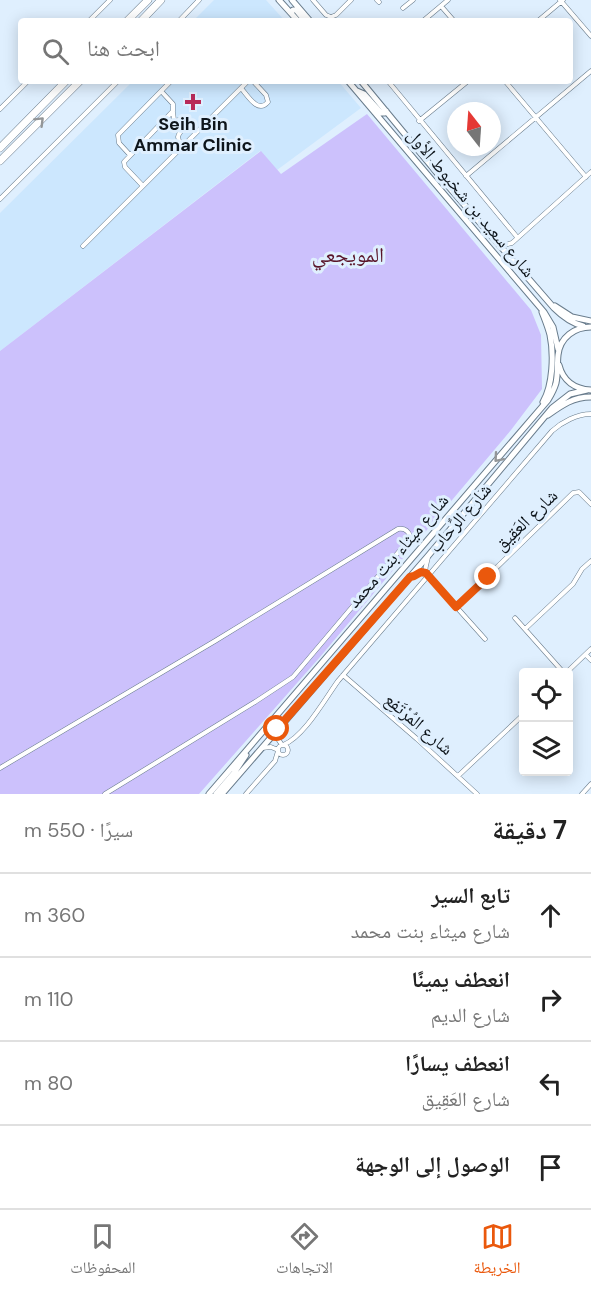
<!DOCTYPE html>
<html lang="ar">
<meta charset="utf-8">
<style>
:root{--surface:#fff;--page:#f6f6f6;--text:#222;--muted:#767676;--line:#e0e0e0;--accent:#ea580c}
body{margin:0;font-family:"DM Sans","Noto Naskh Arabic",sans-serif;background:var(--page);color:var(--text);direction:rtl}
.controls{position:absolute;right:18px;bottom:18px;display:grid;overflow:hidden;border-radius:6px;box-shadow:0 3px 15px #0003}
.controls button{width:54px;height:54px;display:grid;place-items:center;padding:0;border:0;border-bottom:2px solid var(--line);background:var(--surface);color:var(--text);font:30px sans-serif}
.compass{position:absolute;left:447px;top:102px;width:54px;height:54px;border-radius:50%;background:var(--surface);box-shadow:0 3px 15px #0003;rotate:343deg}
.stop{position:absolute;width:18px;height:18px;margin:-14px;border:4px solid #ea580c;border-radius:50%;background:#fff}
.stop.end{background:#ea580c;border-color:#fff;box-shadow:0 2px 6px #0008}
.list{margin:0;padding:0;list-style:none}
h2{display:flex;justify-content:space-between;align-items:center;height:78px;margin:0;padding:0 24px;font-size:26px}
h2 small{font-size:20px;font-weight:400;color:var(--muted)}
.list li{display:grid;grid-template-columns:39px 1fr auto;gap:18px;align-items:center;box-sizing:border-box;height:84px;padding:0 24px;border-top:2px solid var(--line)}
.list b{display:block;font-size:22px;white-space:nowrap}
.list p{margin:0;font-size:20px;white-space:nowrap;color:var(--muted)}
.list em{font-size:20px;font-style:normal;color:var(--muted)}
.icon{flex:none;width:33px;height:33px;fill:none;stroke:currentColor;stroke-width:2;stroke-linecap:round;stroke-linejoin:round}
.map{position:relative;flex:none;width:591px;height:794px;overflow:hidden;direction:ltr}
.search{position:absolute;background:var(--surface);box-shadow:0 3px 15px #0003;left:18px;right:18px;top:18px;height:66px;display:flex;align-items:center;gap:15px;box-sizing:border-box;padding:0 21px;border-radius:6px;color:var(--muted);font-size:22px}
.sheet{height:414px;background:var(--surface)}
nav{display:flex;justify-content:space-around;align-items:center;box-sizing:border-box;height:84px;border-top:2px solid var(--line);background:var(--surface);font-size:16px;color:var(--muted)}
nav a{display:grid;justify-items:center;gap:3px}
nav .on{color:var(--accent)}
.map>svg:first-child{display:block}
.built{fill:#cce7fe}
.green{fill:#ccc1fc}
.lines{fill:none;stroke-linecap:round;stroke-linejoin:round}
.street-casing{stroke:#697c8c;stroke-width:5}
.secondary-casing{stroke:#697c8c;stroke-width:7}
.highway-casing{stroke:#697c8c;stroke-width:8}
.street{stroke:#fff;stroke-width:4}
.secondary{stroke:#fff;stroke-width:5}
.highway{stroke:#fff;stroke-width:7}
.oneway{stroke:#939698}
.route{stroke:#ea580c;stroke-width:8}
.poi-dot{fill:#b82a59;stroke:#dfeffe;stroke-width:2}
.labels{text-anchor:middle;stroke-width:6;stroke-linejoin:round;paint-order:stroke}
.poi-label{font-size:18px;font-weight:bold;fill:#0e151b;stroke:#dfeffe}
.street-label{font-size:18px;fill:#0e151b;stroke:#dfeffe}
.quarter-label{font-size:21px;fill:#591429;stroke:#dfeffe}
</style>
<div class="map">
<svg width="591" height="794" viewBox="0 0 591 794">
<rect width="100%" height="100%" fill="#dfeffe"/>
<path class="built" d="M214,0H266L285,21H193Z
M133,81H338L361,108L277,170L260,151L0,351V213Z"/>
<path class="green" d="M367,114L531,310L541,335L542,389L511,430L320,657L199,794H0V351L261,151L281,174Z"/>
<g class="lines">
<g class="street-casing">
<path id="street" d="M313,0L326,15L331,17L336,15L351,0
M377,0L379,2
M560,0L591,36
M441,6L454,21
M403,8L413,0
M89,21L110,0
M179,21L199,0
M423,21L448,0
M538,21L563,0
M388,81L517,237
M505,81L586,177
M241,88C248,96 258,114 268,102L266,95L253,81
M0,109L28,81
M173,112L174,120L176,121L183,118L186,122C186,128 179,131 178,137L181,148
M419,121L468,81
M130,155L119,143L118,135L171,81
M466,176L591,71
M143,186L125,167L124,162L173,111V104L161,91
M0,199L118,81
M499,244L504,245L512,243L591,172
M83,246L248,81
M428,556C428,562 424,567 426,573L485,639
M410,577L414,576L421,572L425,573
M456,607L573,493L579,492L591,504
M515,618L563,672
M525,629L573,584L582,569L591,561
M586,655L591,660
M567,672L591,649
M343,675L417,739L477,794
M277,730L278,739L282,745
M278 750a5 5 0 1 1 10 0a5 5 0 1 1-10 0Z
M283,745C304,737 325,699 338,681L552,431C562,422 577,414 591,414
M262,748L271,747L278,750
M0,768L215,641L398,529C404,528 408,530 410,536L407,542L293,677L255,702L105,794
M458,776L524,714
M246,794L275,761L278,751
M582,794L591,784"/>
</g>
<g class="secondary-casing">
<path id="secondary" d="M279,0L298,21
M292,0L310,21
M291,12L293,10H296L305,21
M348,81L544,312L553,327L558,349
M361,81L442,179L554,308C563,317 571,323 583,326
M357,91L364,94L381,113H385L386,111
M555,306L572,317L591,321
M542,312C545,320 548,327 550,335C554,354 553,385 543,402
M559,365C563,381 575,389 591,390
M548,415C562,405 573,397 591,397
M209,794L548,400C551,395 554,390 556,383C558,374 557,364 558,355C560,337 575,327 591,327
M216,794L234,773L246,755
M222,794L428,556L552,408L570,394L587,390"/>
</g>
<g class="highway-casing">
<path id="highway" d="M127,21L148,0
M141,21L161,0
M0,148L66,81
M0,161L80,81"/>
</g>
<use href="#street" class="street"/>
<use href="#secondary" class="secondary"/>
<use href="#highway" class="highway"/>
</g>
<defs><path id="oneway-chevron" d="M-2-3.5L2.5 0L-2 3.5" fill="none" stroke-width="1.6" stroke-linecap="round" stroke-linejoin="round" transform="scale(1.5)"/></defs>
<g class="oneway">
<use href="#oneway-chevron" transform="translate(40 121) rotate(-45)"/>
<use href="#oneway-chevron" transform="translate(498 458) rotate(131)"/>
</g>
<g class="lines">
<path class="route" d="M277,729L410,577L414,576L421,572L426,573L456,607L488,577"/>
</g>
<path class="poi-dot" d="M190 93h6v6h6v6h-6v6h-6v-6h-6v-6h6z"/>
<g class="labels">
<g class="poi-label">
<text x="193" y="130">Seih Bin<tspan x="193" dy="21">Ammar Clinic</tspan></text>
</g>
<g class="street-label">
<text transform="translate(471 203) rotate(50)" y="6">شارع سعيد بن شخبوط الأول</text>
<text transform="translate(460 518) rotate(-49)" y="6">شارع الرِّحاب</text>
<text transform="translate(526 520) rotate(-44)" y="6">شارع العَقِيق</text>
<text transform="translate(398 551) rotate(-49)" y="6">شارع ميثاء بنت محمد</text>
<text transform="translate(419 724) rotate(41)" y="6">شارع المُرْتَفِع</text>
</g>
<g class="quarter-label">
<text x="348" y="262">المويجعي</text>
</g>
</g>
</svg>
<div class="controls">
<button><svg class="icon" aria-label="locate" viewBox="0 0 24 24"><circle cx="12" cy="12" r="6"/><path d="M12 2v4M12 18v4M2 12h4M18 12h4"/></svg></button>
<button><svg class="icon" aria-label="layers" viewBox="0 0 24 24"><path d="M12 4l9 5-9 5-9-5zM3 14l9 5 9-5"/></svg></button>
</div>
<svg class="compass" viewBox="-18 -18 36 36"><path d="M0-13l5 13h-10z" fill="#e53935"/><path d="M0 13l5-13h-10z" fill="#767676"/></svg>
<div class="stop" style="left:277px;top:729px"></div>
<div class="stop end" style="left:488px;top:577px"></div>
<div class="search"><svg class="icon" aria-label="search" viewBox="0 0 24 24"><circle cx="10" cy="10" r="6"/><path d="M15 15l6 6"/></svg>ابحث هنا</div>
</div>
<section class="sheet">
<h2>7 دقيقة<small>سيرًا · 550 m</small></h2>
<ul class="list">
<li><svg class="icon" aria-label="ahead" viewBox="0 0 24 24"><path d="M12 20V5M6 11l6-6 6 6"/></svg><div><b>تابع السير</b><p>شارع ميثاء بنت محمد</p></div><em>360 m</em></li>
<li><svg class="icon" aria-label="right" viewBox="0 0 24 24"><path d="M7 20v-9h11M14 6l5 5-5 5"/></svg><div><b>انعطف يمينًا</b><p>شارع الديم</p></div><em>110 m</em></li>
<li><svg class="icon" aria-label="left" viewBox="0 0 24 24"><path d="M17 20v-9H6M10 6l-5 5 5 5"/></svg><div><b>انعطف يسارًا</b><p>شارع العَقِيق</p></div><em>80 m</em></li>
<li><svg class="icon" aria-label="arrive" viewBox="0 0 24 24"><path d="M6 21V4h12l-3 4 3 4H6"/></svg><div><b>الوصول إلى الوجهة</b></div></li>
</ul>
</section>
<nav>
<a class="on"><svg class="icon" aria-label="map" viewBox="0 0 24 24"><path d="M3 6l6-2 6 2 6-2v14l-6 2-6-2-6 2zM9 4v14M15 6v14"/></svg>الخريطة</a>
<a><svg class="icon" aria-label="directions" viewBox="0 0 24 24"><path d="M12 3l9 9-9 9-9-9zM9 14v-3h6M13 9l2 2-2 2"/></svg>الاتجاهات</a>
<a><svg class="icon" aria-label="saved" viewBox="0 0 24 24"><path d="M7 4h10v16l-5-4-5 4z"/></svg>المحفوظات</a>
</nav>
